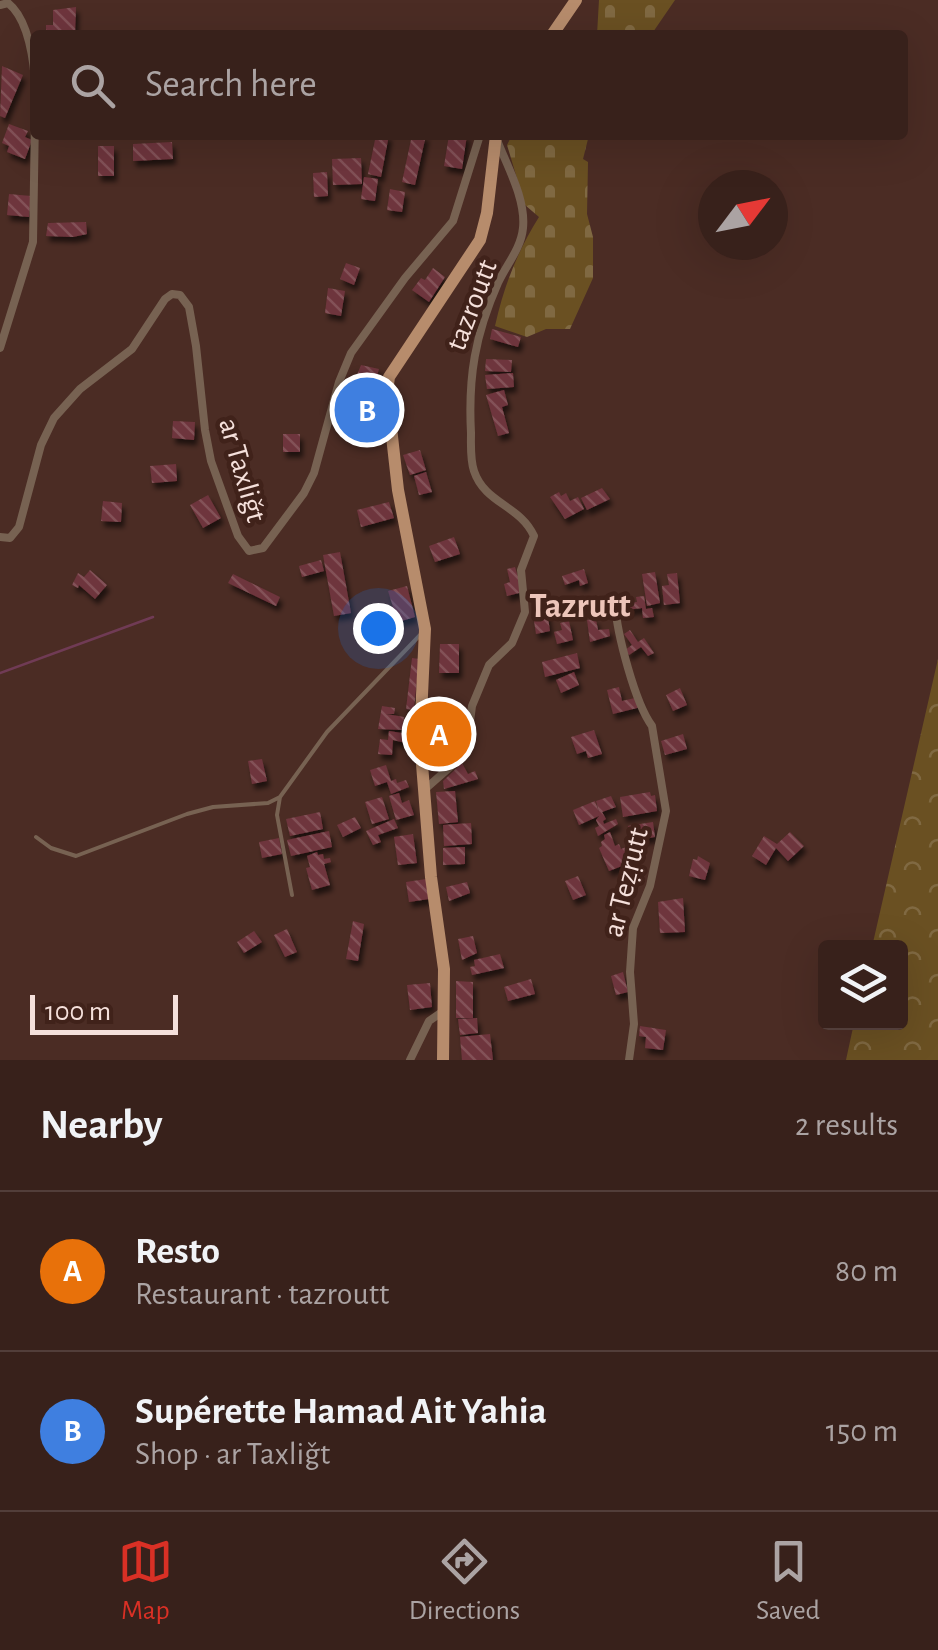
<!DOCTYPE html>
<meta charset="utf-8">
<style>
:root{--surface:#38211b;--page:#3f2924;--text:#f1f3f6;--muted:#aba3a3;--line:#523e3a;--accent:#d93025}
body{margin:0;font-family:"Alegreya Sans",sans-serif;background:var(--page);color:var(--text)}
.controls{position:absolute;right:30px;bottom:30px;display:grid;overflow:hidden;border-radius:10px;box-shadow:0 10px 40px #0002}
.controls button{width:90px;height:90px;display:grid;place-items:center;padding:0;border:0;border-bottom:2px solid var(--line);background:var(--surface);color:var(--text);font:50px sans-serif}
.compass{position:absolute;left:698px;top:170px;width:90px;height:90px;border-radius:50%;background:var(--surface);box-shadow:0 10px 40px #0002;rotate:58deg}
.scale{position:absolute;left:30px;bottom:25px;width:148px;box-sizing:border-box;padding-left:10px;border:5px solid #f5e0db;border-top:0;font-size:28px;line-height:35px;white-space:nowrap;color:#f5e0db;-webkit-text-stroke:8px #40221a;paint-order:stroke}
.you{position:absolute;left:378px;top:628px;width:35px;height:35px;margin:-25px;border:8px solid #fff;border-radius:50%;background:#1a73e8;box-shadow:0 0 0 15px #1a73e833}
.badge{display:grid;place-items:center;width:65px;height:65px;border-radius:50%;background:var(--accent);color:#fff;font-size:32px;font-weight:700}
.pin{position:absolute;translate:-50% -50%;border:5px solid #fff;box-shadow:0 2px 10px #0006}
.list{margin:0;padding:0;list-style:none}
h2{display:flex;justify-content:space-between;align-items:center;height:130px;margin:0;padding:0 40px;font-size:42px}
h2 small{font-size:32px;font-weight:400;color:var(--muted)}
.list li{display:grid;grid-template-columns:65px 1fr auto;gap:30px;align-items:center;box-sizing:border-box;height:160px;padding:0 40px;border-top:2px solid var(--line)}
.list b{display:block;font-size:38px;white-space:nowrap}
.list p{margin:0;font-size:32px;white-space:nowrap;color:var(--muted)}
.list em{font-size:32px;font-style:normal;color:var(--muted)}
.icon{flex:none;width:55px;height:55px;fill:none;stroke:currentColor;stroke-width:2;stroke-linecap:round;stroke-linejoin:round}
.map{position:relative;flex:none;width:938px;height:1060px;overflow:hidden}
.search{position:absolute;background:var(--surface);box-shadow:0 10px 40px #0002;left:30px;right:30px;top:30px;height:110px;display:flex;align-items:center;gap:25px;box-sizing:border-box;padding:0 35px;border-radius:10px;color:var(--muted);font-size:38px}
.sheet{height:450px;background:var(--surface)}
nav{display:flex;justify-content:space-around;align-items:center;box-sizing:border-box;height:140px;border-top:2px solid var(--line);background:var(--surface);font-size:28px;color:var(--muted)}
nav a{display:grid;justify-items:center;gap:5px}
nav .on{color:var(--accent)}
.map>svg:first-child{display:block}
.forest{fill:url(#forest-crowns)}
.cemetery{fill:url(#cemetery-stones)}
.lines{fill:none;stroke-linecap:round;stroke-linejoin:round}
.stream{stroke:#703b55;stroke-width:2.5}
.building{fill:url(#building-back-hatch);filter:url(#shadow)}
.service{stroke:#776252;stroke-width:4}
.minor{stroke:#776252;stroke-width:8}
.primary{stroke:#b78c6c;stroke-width:12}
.labels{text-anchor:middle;stroke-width:9;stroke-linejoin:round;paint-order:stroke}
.street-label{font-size:30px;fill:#f5e0db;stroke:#40221a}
.quarter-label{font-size:35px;font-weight:bold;fill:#edc5ba;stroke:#40221a}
</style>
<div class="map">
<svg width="938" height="1060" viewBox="0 0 938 1060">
<defs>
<pattern id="forest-crowns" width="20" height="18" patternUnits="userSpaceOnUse" patternTransform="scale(2.5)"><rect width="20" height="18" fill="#6a5022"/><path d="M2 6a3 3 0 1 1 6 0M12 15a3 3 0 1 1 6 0" fill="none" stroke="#806942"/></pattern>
<pattern id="cemetery-stones" width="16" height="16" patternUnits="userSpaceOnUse" patternTransform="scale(2.5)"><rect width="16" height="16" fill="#6a5022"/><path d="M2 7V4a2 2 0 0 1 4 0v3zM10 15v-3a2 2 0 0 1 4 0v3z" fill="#806942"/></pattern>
<pattern id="building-back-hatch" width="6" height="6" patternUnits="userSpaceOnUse" patternTransform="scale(2.5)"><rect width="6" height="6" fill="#6e343c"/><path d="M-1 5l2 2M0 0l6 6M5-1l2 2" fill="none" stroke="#835158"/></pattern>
<filter id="shadow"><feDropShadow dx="3" dy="5.5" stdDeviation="2.5" flood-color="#0009"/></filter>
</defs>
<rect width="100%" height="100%" fill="#4b2c24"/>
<path class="forest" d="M938,659V1060H846L854,1023L900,1022V948L872,947Z"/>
<path class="cemetery" d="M599,0H675L651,35H597Z
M512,135H589L583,159L588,162L587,214L593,237V278L570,329H546L527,337L495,326C504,286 517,252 539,217L525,205L507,145Z"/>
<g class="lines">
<path class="stream" d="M0,673L153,617"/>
</g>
<path class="building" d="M76,7L75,35H46V25H53V10Z
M2,66L23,75L5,118L0,116Z
M9,124L28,131L25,137L32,140L25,159L7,152L9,146L2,143Z
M376,135H389L381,177L368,174Z
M412,135H426L415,185L402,182Z
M449,135H467L462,169L444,166Z
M172,142L173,159L133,161V144Z
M98,146H114V176H98Z
M361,158L362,184L333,185L332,159Z
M327,172L328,196L314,197L313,173Z
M364,177L378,179L375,201L361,199Z
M390,189L405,192L402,212L387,210Z
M9,194L31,196L29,217L7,215Z
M86,222L87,234L73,237L46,236L48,223Z
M346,263L360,268L354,285L340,279Z
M433,268L445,277L429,302L412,290L421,278L425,280Z
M328,288L345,291L341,316L325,313Z
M492,329L521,337L518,347L490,339Z
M486,359L512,360L511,372L485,371Z
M361,365L379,369L375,383L352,387Z
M513,373L514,387L487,389L485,375Z
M374,387L380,431L360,434L354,390Z
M504,390L508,405L502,407L509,433L498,436L486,395Z
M173,421L195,422L194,440L172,438Z
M283,434H300V452H283Z
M420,450L426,470L410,475L403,455Z
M176,464L177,481L152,483L150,466Z
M426,472L432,492L419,495L414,476Z
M602,488L610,499L587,510L581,498Z
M559,492L561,496L566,493L570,501L578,497L584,509L565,519L550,497Z
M208,495L221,518L203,528L190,505Z
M103,501L122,503L121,522L101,521Z
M389,502L394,518L361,527L357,510Z
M454,537L460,554L435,562L429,546Z
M340,552L351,613L334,616L323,555Z
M321,560L324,571L302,577L299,566Z
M515,567L523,592L507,596L504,584L510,582L507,569Z
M584,569L588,583L580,586L579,580L565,585L562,576Z
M90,570L107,585L95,599L79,585L78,588L72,585L78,573L84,577Z
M655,572L660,603L647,606L642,574Z
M677,573L680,603L664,605L662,586L669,585L667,574Z
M233,574L280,597L276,606L228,583Z
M407,586L415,617L391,624L387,608L393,607L388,591Z
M644,596L646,609L652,608L654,617L643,618L642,608L620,611V603L637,602L636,597Z
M547,611L550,631L536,634L533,614Z
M596,619L598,630L609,629L610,636L590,642L587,620Z
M569,621L573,640L557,644L554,632L562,630L560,623Z
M630,630L638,642L644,638L654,653L648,656L641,647L629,655L625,650L632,645L624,634Z
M440,644H459V673H439Z
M577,653L580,668L545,677L542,662Z
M412,658L419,659L414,710L406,709Z
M574,672L579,685L561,693L556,680Z
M619,687L622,701L639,697L641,707L613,714L607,690Z
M680,688L687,705L673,711L666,695Z
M382,706L395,708L394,714H386L404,717L402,730L378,729Z
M460,706L461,710H468L469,717L436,720L435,708Z
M467,719V725L446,726L461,727L460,738H453L452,748H438L439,721Z
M594,730L602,754L588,758L586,751L577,754L571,737Z
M389,731L408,734L406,743L393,740L392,755L378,754L380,739L388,740Z
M683,734L687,749L665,755L661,741Z
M262,759L267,781L252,784L248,761Z
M462,763L468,774L475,771L478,779L444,789L443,781Z
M386,765L391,781L396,779L397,783L406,780L409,787L391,794L387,782L375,786L370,770Z
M455,791L458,822L439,824L436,792Z
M650,792L651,796L655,795L657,811L623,817L620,797Z
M399,793L402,803L409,800L414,815L396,820L389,796Z
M611,796L616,807L602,812L606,819L603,821L604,824L616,819L618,824L598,836L595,828L599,826L596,820L599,816L579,825L573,810L595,801L599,812L596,801Z
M382,797L389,819L372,824L365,802Z
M320,812L323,829L290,836L286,819Z
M355,817L361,828L343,837L337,825Z
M394,819L398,828L378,835L381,842L373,845L366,831Z
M653,822L655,837L630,841L628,826Z
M471,823L472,844L444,846L443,825Z
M329,831L332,847L291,856L287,840Z
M610,832L615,846L619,844L621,849L629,846L635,861L609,871L599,848L602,846L601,842L605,839L604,835Z
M790,832L804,846L788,861L776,848L766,865L752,856L764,836L777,844Z
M413,834L417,863L398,865L394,837Z
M279,838L282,854L262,858L259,842Z
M465,847V864L443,865V848Z
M317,852L318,855L323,854L324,859L330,858L331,862L324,864L330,885L312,890L306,868L310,867L307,856Z
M698,856L710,863L705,880L689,876L693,859L697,860Z
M578,876L586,895L573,900L565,881Z
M426,879L429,899L409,902L406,882Z
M467,882L470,893L449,901L446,887Z
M683,898L685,932L660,933L658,902Z
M353,921L364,924L358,961L346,959Z
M287,929L297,952L285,957L274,935Z
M254,931L262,942L244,953L237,942Z
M473,936L477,953L462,960L458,939Z
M500,954L504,968L472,975L470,967L475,966L474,960Z
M623,972L628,992L616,995L611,976Z
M531,979L535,994L508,1001L504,987Z
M456,981L473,982V1018H456Z
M430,983L432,1007L410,1010L407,985Z
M477,1018L478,1033L460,1035L458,1019Z
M640,1026L666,1030L663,1050L645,1048L646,1037L639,1036Z
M490,1034L493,1060H462L460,1037Z"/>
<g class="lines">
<path class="service" d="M36,837L51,848L76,856L187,814L213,807L268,803L280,797
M292,895L277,815L280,797L327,732L422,633"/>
<path class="minor" d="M0,5L8,3C28,19 33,56 35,80
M0,348L33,242L35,118
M0,537L10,538L19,527L41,445L54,418L80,389L132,349L165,299L172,294L180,295L189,307L196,346L205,430L211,461L238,536L249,551L263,548L304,493L314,473L339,382L351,353L405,278L453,221L480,135
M615,604C617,634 635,703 652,726L666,811L650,886L633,928L630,972L634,1024L629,1060
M424,790L466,753L472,706L489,665L512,643L525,612L521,570L534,536C520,505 485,504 474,471C470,459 471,445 471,433C468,377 475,335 498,283C506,265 521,249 523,228C526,199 507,166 497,140
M410,1060L429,1021L442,1012"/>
<path class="primary" d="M552,35L576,0
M443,1060L444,969L431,877L420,739L425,629L398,490L387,392L389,377L397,365L480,240L487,213L496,135"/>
</g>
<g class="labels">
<g class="street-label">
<text transform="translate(471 305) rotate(-69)" y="10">tazroutt</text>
<text transform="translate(243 470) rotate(74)" y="10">ar Taxliǧt</text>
<text transform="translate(625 882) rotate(-76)" y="10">ar Teẓṛutt</text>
</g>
<g class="quarter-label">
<text x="580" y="617">Tazrutt</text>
</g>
</g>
</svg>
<div class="controls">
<button><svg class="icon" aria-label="layers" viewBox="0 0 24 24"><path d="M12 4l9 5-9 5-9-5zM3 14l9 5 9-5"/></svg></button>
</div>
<svg class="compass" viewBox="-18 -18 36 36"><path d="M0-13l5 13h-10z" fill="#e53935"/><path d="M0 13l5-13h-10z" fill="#aba3a3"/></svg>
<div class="scale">100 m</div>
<div class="you"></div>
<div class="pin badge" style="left:439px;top:734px;background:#e8710a">A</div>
<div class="pin badge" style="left:367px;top:410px;background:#3f7fe0">B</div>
<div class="search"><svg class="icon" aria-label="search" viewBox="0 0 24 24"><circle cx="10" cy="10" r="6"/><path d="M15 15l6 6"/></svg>Search here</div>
</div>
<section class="sheet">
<h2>Nearby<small>2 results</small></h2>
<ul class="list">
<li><span class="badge" style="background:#e8710a">A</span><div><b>Resto</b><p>Restaurant · tazroutt</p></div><em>80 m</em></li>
<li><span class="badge" style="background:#3f7fe0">B</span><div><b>Supérette Hamad Ait Yahia</b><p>Shop · ar Taxliǧt</p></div><em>150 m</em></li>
</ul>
</section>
<nav>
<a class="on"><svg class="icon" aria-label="map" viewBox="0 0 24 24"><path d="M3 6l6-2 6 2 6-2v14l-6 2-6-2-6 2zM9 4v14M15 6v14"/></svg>Map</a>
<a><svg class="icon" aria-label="directions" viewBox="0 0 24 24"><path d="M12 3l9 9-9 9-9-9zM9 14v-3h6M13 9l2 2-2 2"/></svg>Directions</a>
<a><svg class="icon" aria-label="saved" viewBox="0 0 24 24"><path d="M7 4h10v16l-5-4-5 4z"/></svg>Saved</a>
</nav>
